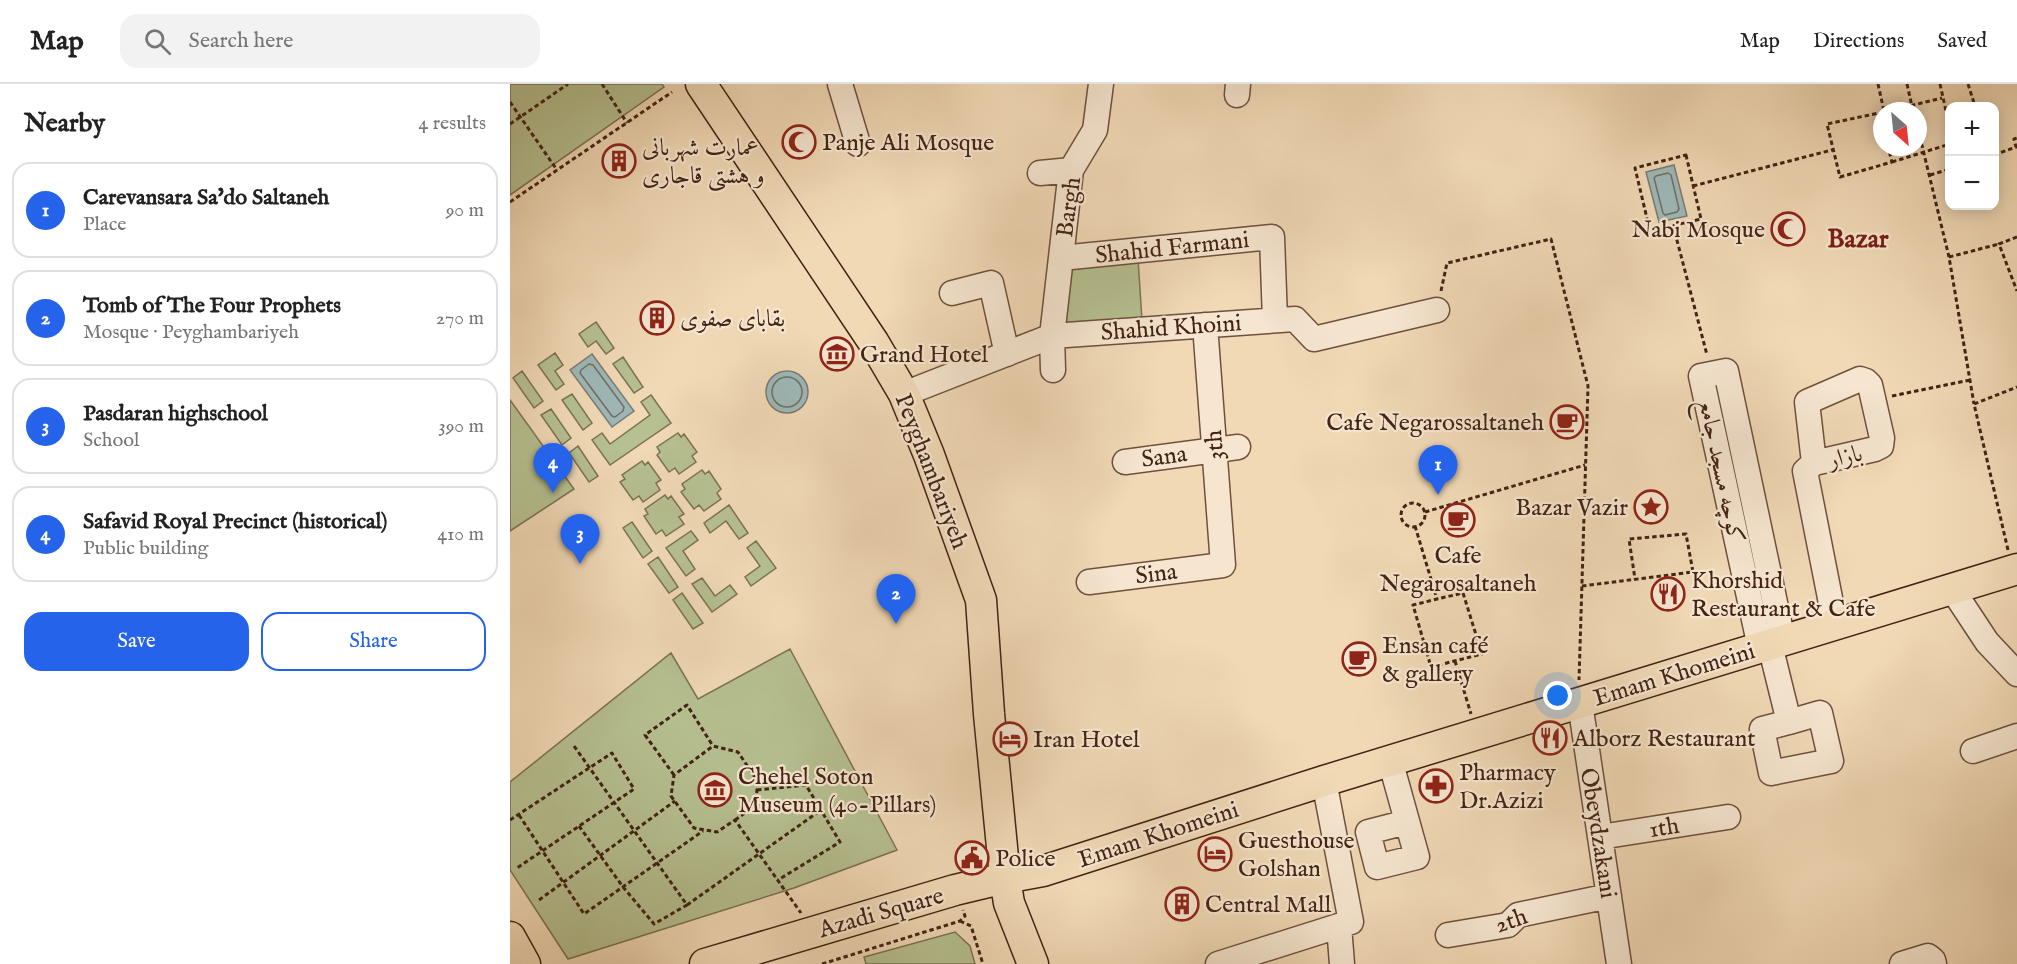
<!DOCTYPE html>
<meta charset="utf-8">
<style>
:root{--surface:#fff;--page:#f2f2f2;--text:#222;--muted:#767676;--line:#e0e0e0;--accent:#2563eb}
body{margin:0;font-family:"IM FELL English",Amiri,serif;background:var(--page);color:var(--text)}
.controls{position:absolute;right:18px;top:18px;display:grid;overflow:hidden;border-radius:12px;box-shadow:0 3px 15px #0003}
.controls button{width:54px;height:54px;display:grid;place-items:center;padding:0;border:0;border-bottom:2px solid var(--line);background:var(--surface);color:var(--text);font:30px sans-serif}
.compass{position:absolute;left:1363px;top:18px;width:54px;height:54px;border-radius:50%;background:var(--surface);box-shadow:0 3px 15px #0003;rotate:153deg}
.you{position:absolute;left:1048px;top:612px;width:21px;height:21px;margin:-15px;border:4px solid #fff;border-radius:50%;background:#1a73e8;box-shadow:0 0 0 9px #1a73e833}
.badge{display:grid;place-items:center;width:39px;height:39px;border-radius:50%;background:var(--accent);color:#fff;font-size:20px;font-weight:700}
.pin{position:absolute;translate:-50% -50px;filter:drop-shadow(0 2px 3px #0008)}
.pin::after{content:'';position:absolute;top:32px;width:21px;height:18px;background:inherit;clip-path:polygon(0 0,100% 0,50% 100%)}
.list{margin:0;padding:0;list-style:none}
h2{display:flex;justify-content:space-between;align-items:center;height:78px;margin:0;padding:0 24px;font-size:26px}
h2 small{font-size:20px;font-weight:400;color:var(--muted)}
.list li{display:grid;grid-template-columns:39px 1fr auto;gap:18px;align-items:center;box-sizing:border-box;height:96px;margin:0 12px 12px;padding:0 12px;border:2px solid var(--line);border-radius:18px}
.list b{display:block;font-size:22px;white-space:nowrap}
.list p{margin:0;font-size:20px;white-space:nowrap;color:var(--muted)}
.list em{font-size:20px;font-style:normal;color:var(--muted)}
.actions{display:flex;gap:12px;padding:18px 24px}
.actions a{flex:1;padding:14px 0;border:2px solid var(--accent);border-radius:18px;text-align:center;font-size:21px;color:var(--accent)}
.actions .main{background:var(--accent);color:#fff}
.icon{flex:none;width:33px;height:33px;fill:none;stroke:currentColor;stroke-width:2;stroke-linecap:round;stroke-linejoin:round}
.map{position:relative;flex:none;width:1507px;height:880px;overflow:hidden}
header{display:flex;align-items:center;gap:36px;box-sizing:border-box;height:84px;padding:0 30px;background:var(--surface);border-bottom:2px solid var(--line)}
header strong{font-size:28px}
nav{display:flex;gap:33px;margin-inline-start:auto;font-size:21px}
.search{width:420px;height:54px;background:var(--page);display:flex;align-items:center;gap:15px;box-sizing:border-box;padding:0 21px;border-radius:18px;color:var(--muted);font-size:22px}
main{display:flex}
aside{flex:1;background:var(--surface)}
.map>svg:first-child{display:block}
.green{fill:#b6c091;stroke:#7c7253;stroke-width:1.5}
.water{fill:#9eb8b7;stroke:#797c76;stroke-width:1.5}
.lines{fill:none;stroke-linecap:round;stroke-linejoin:round}
.shore{stroke:#706e66;stroke-width:1.5}
.minor-casing{stroke:#6e503d;stroke-width:27}
.major-casing{stroke:#422315;stroke-width:33}
.path{stroke:#422315;stroke-width:3;stroke-dasharray:4.5 3;stroke-linecap:butt}
.minor{stroke:#f6e6d0;stroke-width:24}
.major{stroke:#f1d9b6;stroke-width:30}
.labels{text-anchor:middle;stroke-width:4.5;stroke-linejoin:round;paint-order:stroke}
.poi-label{font-size:24px;fill:#422315;stroke:#f6e6d0;text-anchor:start}
.street-label{font-size:24px;fill:#422315;stroke:#f6e6d0}
.neighbourhood-label{font-size:26px;font-weight:bold;fill:#7a1f14;stroke:#f6e6d0}
</style>
<header>
<strong>Map</strong>
<div class="search"><svg class="icon" aria-label="search" viewBox="0 0 24 24"><circle cx="10" cy="10" r="6"/><path d="M15 15l6 6"/></svg>Search here</div>
<nav><a>Map</a><a>Directions</a><a>Saved</a></nav>
</header>
<main>
<aside>
<h2>Nearby<small>4 results</small></h2>
<ul class="list">
<li><span class="badge">1</span><div><b>Carevansara Sa'do Saltaneh</b><p>Place</p></div><em>90 m</em></li>
<li><span class="badge">2</span><div><b>Tomb of The Four Prophets</b><p>Mosque · Peyghambariyeh</p></div><em>270 m</em></li>
<li><span class="badge">3</span><div><b>Pasdaran highschool</b><p>School</p></div><em>390 m</em></li>
<li><span class="badge">4</span><div><b>Safavid Royal Precinct (historical)</b><p>Public building</p></div><em>410 m</em></li>
</ul>
<div class="actions"><a class="main">Save</a><a>Share</a></div>
</aside>
<div class="map">
<svg width="1507" height="880" viewBox="0 0 1507 880">
<rect width="100%" height="100%" fill="#f1d9b6"/>
<filter id="stains"><feTurbulence type="fractalNoise" baseFrequency=".00333" numOctaves="4"/><feColorMatrix values="0 0 0 0 .2 0 0 0 0 .09 0 0 0 0 .02 0 0 0 .5 -.17"/></filter>
<radialGradient id="worn" r=".72"><stop offset=".6" stop-color="#630" stop-opacity="0"/><stop offset="1" stop-color="#630" stop-opacity=".3"/></radialGradient>
<path class="green" d="M0,0H152L154,3L0,111Z
M628,175L632,236L554,242L561,180Z
M86,238L104,264L96,270L86,257L78,263L69,250Z
M45,269L53,281L45,287L54,300L46,306L28,281Z
M113,273L133,303L124,309L103,280Z
M12,287L33,317L24,324L3,294Z
M62,310L82,339L73,346L52,316Z
M141,311L161,339L100,381L82,356L92,349L100,360L140,331L131,318Z
M0,316L64,405L0,447Z
M41,325L61,354L52,361L31,331Z
M168,349L171,353L174,350L187,368L182,372L186,378L169,390L165,384L159,388L147,371L150,368L147,363Z
M68,362L88,392L79,398L59,369Z
M132,377L135,381L138,378L151,396L146,399L150,406L133,418L129,412L123,416L110,398L115,395L112,391Z
M192,386L195,390L199,387L211,405L207,409L211,415L194,427L189,421L184,425L171,408L175,405L172,400Z
M155,411L158,415L161,412L174,430L169,433L174,440L156,452L152,446L146,450L134,432L138,430L135,425Z
M219,421L238,449L229,455L216,437L200,449L194,439Z
M122,438L142,467L133,474L113,444Z
M181,447L188,456L173,467L185,485L176,492L156,464Z
M246,457L266,484L241,502L235,493L250,482L237,464Z
M148,473L168,503L159,509L138,480Z
M192,494L205,512L220,501L227,510L202,528L182,500Z
M172,509L193,539L183,545L163,516Z
M280,565L387,766L284,804L58,875L0,786V698L161,569L188,615Z
M445,848L460,862L465,880H356L354,873Z"/>
<path class="water" d="M1164,81L1177,132L1149,138L1136,88Z
M82,270L124,327L102,343L60,286Z
M256 308a21 21 0 1 1 42 0a21 21 0 1 1-42 0Z"/>
<g class="lines">
<path class="shore" d="M1158,89L1161,91L1169,125L1167,128L1155,131L1153,129L1144,94L1146,92Z
M79,280L83,281L114,323L113,327L105,333L102,332L70,289L71,286Z
M262 308a15 15 0 1 1 30 0a15 15 0 1 1-30 0Z"/>
<g class="minor-casing">
<path id="minor" d="M330,0L348,60
M727,11L728,0
M530,89L561,86
M551,174L762,153L765,236
M442,209L481,199L497,270
M543,286L542,252L561,86L585,46L591,0
M394,310L542,252L785,235L804,255L927,226
M615,378L728,363
M1304,379L1297,318L1350,295L1356,297L1360,301L1372,354L1371,362L1365,365L1304,379L1295,387L1320,514L1323,541
M579,498L713,481L695,241
M1442,505L1477,558L1507,590
M1248,554L1191,292L1216,287L1271,547
M1260,561L1279,638L1310,629L1321,677L1261,689L1252,645L1279,638
M1070,619L1109,880
M1463,667L1507,652
M880,676L907,773L867,783L858,748L897,738
M1090,753L1218,733
M829,842L832,880
M938,851L998,841L1008,831L1099,812
M708,880L841,838L814,697
M1392,880L1418,872L1423,876L1424,880"/>
</g>
<g class="major-casing">
<path id="major" d="M191,0L364,259L394,310L419,371L471,516L479,630L495,794L499,819L523,880
M0,853L15,880
M195,880L445,806L495,794L533,787L814,697L1507,485"/>
</g>
<path class="path" d="M92,0L117,39
M1368,0L1374,27
M1397,0L1403,27
M1430,0L1440,45
M1458,0L1465,22
M0,18L47,86
M1451,22L1463,19
M1379,27L1432,14
M0,40L58,0
M1372,41L1369,29L1317,40L1330,93L1382,78L1378,63
M1408,45L1439,173L1464,320
M1176,71L1191,135L1140,147L1125,84Z
M1484,71L1506,63L1504,55L1507,54
M1382,78L1440,60
M1420,91L1440,85
M1183,102L1322,66
M0,118L162,8
M1163,141L1197,271
M1507,153L1489,160L1507,207
M1439,173L1489,160
M931,207L937,179L1041,155L1078,302L1069,596
M1382,312L1460,296
M891 431a12 12 0 1 1 24 0a12 12 0 1 1-24 0Z
M915,428L1075,381
M905,442L927,515L903,521L921,583L972,570L953,509L927,515
M1498,466L1464,320L1507,303
M1072,502L1183,488L1176,450L1119,455L1125,495
M945,577L961,630
M64,662L177,821L311,726
M164,691L135,651L177,621L203,662
M247,706L296,701L330,758L268,796
M9,731L74,830L193,747
M0,736L102,669L124,705L7,784
M225,736L245,722L248,698L228,668L203,662L164,691L161,712L184,744L207,748L225,736L291,829
M69,742L113,803L144,840L177,821
M29,816L165,717
M450,837L461,842L473,880
M312,880L450,837L455,832L453,826"/>
<use href="#minor" class="minor"/>
<use href="#major" class="major"/>
</g>
<defs>
<g id="mosque-ring" transform="scale(1.725)"><circle r="9.5" fill="#f6e6d0" stroke="#8f2418" stroke-width="1.5"/><path d="M3.5-4.9A6 6 0 1 0 3.5 4.9A5 5 0 1 1 3.5-4.9Z" fill="#8f2418"/></g>
<g id="building-ring" transform="scale(1.725)"><circle r="9.5" fill="#f6e6d0" stroke="#8f2418" stroke-width="1.5"/><path d="M-4-6H4V6H1V3H-1V6H-4ZM-2.5-4.3h1.7v1.8h-1.7ZM.8-4.3h1.7v1.8H.8ZM-2.5-1h1.7V.8h-1.7ZM.8-1h1.7V.8H.8Z" fill="#8f2418"/></g>
<g id="museum-ring" transform="scale(1.725)"><circle r="9.5" fill="#f6e6d0" stroke="#8f2418" stroke-width="1.5"/><path d="M0-6L6-3V-2H-6V-3ZM-5-1h2V3h-2ZM-1-1h2V3h-2ZM3-1h2V3H3ZM-6 4H6V6H-6Z" fill="#8f2418"/></g>
<g id="cafe-ring" transform="scale(1.725)"><circle r="9.5" fill="#f6e6d0" stroke="#8f2418" stroke-width="1.5"/><path d="M-5.5-4.5H6V0H3Q3 3.5 0 3.5H-2.5Q-5.5 3.5-5.5 0ZM3-3.2v2h1.7v-2ZM-6 4.5H4V6H-6Z" fill="#8f2418"/></g>
<g id="sight-ring" transform="scale(1.725)"><circle r="9.5" fill="#f6e6d0" stroke="#8f2418" stroke-width="1.5"/><path d="M0-6L1.8-2.2L6-1.7L2.9 1.2L3.7 5.4L0 3.3L-3.7 5.4L-2.9 1.2L-6-1.7L-1.8-2.2Z" fill="#8f2418"/></g>
<g id="restaurant-ring" transform="scale(1.725)"><circle r="9.5" fill="#f6e6d0" stroke="#8f2418" stroke-width="1.5"/><path d="M-5-6h1v4h1v-4h1v4h1v-4h1v5L-1.5 .5V6h-2V.5L-5-1ZM5-6V6H3V1.5H1.5Q1.5-4 5-6Z" fill="#8f2418"/></g>
<g id="hotel-ring" transform="scale(1.725)"><circle r="9.5" fill="#f6e6d0" stroke="#8f2418" stroke-width="1.5"/><path d="M-6-4.5h1.5V1H6V5H4.5V3h-9V5H-6ZM-4 0a1.8 1.8 0 1 1 3.6 0ZM.5 0V-2.5h3Q6-2.5 6 0Z" fill="#8f2418"/></g>
<g id="pharmacy-ring" transform="scale(1.725)"><circle r="9.5" fill="#f6e6d0" stroke="#8f2418" stroke-width="1.5"/><path d="M-2-6h4v4h4v4h-4v4h-4v-4h-4v-4h4Z" fill="#8f2418"/></g>
<g id="civic-ring" transform="scale(1.725)"><circle r="9.5" fill="#f6e6d0" stroke="#8f2418" stroke-width="1.5"/><path d="M-.6-6.5H3V-4.5H.6V-3L4-1V1h2V6H-6V1h2V-1L-.6-3ZM-1.2 2.5V6h2.4V2.5Z" fill="#8f2418"/></g>
</defs>
<g fill-rule="evenodd">
<use href="#mosque-ring" x="289" y="58"/>
<use href="#building-ring" x="109" y="77"/>
<use href="#mosque-ring" x="1278" y="145"/>
<use href="#building-ring" x="147" y="234"/>
<use href="#museum-ring" x="327" y="270"/>
<use href="#cafe-ring" x="1057" y="338"/>
<use href="#sight-ring" x="1141" y="423"/>
<use href="#cafe-ring" x="948" y="436"/>
<use href="#restaurant-ring" x="1158" y="510"/>
<use href="#cafe-ring" x="849" y="575"/>
<use href="#restaurant-ring" x="1040" y="654"/>
<use href="#hotel-ring" x="500" y="655"/>
<use href="#pharmacy-ring" x="926" y="702"/>
<use href="#museum-ring" x="205" y="706"/>
<use href="#hotel-ring" x="705" y="770"/>
<use href="#civic-ring" x="462" y="774"/>
<use href="#building-ring" x="672" y="820"/>
</g>
<g class="labels">
<g class="poi-label">
<text x="312" y="66">Panje Ali Mosque</text>
<text x="132" y="71">عمارت شهربانی<tspan x="132" dy="28">و هشتی قاجاری</tspan></text>
<text x="1255" y="153" text-anchor="end">Nabi Mosque</text>
<text x="170" y="242">بقابای صفوی</text>
<text x="350" y="278">Grand Hotel</text>
<text x="1034" y="346" text-anchor="end">Cafe Negarossaltaneh</text>
<text x="1118" y="431" text-anchor="end">Bazar Vazir</text>
<text x="948" y="479" text-anchor="middle">Cafe<tspan x="948" dy="28">Negarosaltaneh</tspan></text>
<text x="1181" y="504">Khorshid<tspan x="1181" dy="28">Restaurant &amp; Cafe</tspan></text>
<text x="872" y="569">Ensan café<tspan x="872" dy="28">&amp; gallery</tspan></text>
<text x="1063" y="662">Alborz Restaurant</text>
<text x="523" y="663">Iran Hotel</text>
<text x="949" y="696">Pharmacy<tspan x="949" dy="28">Dr.Azizi</tspan></text>
<text x="228" y="700">Chehel Soton<tspan x="228" dy="28">Museum (40-Pillars)</tspan></text>
<text x="728" y="764">Guesthouse<tspan x="728" dy="28">Golshan</tspan></text>
<text x="485" y="782">Police</text>
<text x="695" y="828">Central Mall</text>
</g>
<g class="street-label">
<text transform="translate(558 123) rotate(-82)" y="8">Bargh</text>
<text transform="translate(662 163) rotate(-6)" y="8">Shahid Farmani</text>
<text transform="translate(661 243) rotate(-4)" y="8">Shahid Khoini</text>
<text transform="translate(704 361) rotate(-94)" y="8">3th</text>
<text transform="translate(654 372) rotate(-8)" y="8">Sana</text>
<text transform="translate(1335 372) rotate(-13)" y="8">بازار</text>
<text transform="translate(422 387) rotate(69)" y="8">Peyghambariyeh</text>
<text transform="translate(1212 387) rotate(78)" y="8">کوچه مسجد جامع</text>
<text transform="translate(646 489) rotate(-7)" y="8">Sina</text>
<text transform="translate(1164 590) rotate(-17)" y="8">Emam Khomeini</text>
<text transform="translate(1154 743) rotate(-9)" y="8">1th</text>
<text transform="translate(1089 749) rotate(81)" y="8">Obeydzakani</text>
<text transform="translate(648 750) rotate(-18)" y="8">Emam Khomeini</text>
<text transform="translate(371 828) rotate(-16)" y="8">Azadi Square</text>
<text transform="translate(1001 836) rotate(-19)" y="8">2th</text>
</g>
<g class="neighbourhood-label">
<text x="1348" y="163">Bazar</text>
</g>
</g>
<rect width="100%" height="100%" filter="url(#stains)"/>
<rect width="100%" height="100%" fill="url(#worn)"/>
</svg>
<div class="controls">
<button>+</button>
<button>−</button>
</div>
<svg class="compass" viewBox="-18 -18 36 36"><path d="M0-13l5 13h-10z" fill="#e53935"/><path d="M0 13l5-13h-10z" fill="#767676"/></svg>
<div class="you"></div>
<div class="pin badge" style="left:928px;top:411px">1</div>
<div class="pin badge" style="left:386px;top:540px">2</div>
<div class="pin badge" style="left:70px;top:480px">3</div>
<div class="pin badge" style="left:43px;top:409px">4</div>
</div>
</main>
